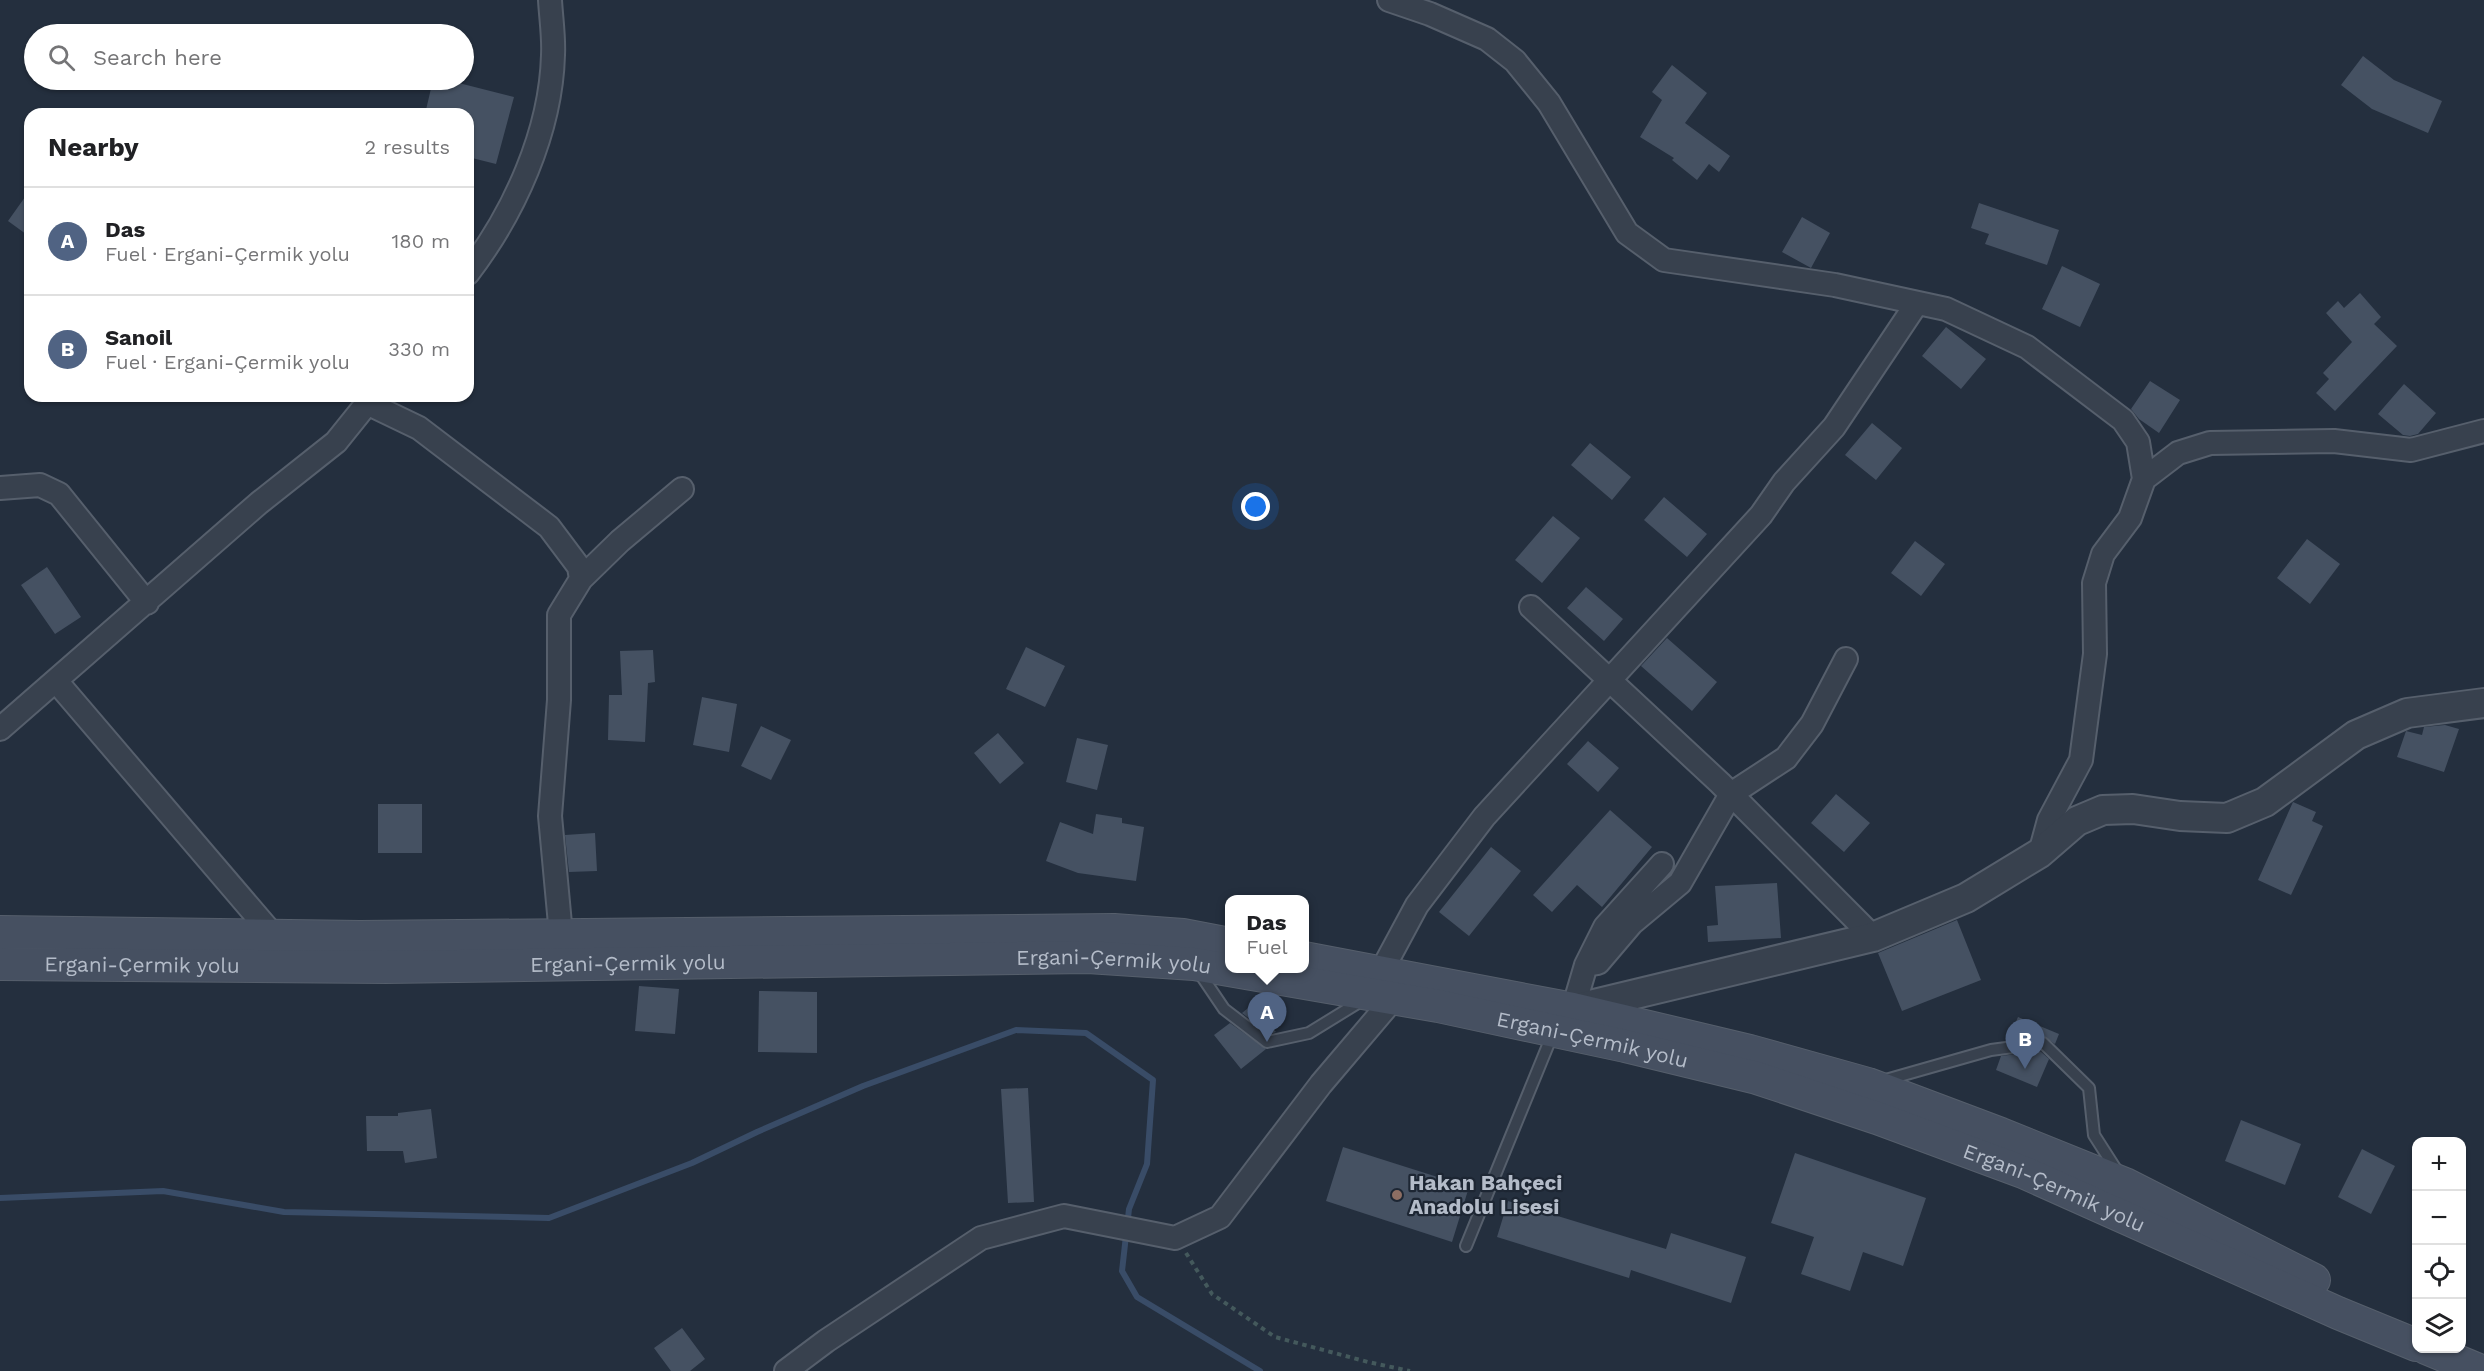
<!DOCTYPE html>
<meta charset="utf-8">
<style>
:root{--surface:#fff;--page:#f2f2f2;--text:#202124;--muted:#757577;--line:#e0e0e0;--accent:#506383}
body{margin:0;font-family:"Work Sans",sans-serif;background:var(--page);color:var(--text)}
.controls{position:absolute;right:18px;bottom:18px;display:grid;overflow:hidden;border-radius:12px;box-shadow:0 2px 4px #0004}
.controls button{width:54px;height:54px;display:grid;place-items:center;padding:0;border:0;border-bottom:2px solid var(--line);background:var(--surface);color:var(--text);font:30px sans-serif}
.you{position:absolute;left:1256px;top:507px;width:21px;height:21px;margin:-15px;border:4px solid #fff;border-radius:50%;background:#1a73e8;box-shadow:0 0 0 9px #1a73e833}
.badge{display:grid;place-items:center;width:39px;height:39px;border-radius:50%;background:var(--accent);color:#fff;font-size:20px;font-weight:700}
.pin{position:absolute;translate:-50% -50px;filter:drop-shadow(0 2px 3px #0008)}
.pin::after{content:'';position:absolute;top:32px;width:21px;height:18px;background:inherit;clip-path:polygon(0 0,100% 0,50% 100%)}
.popup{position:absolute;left:1225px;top:895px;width:84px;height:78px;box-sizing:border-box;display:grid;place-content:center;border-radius:12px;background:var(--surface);filter:drop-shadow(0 2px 4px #0005);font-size:20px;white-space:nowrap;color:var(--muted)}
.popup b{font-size:22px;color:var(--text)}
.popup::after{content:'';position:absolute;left:50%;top:100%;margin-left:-12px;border:12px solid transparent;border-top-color:var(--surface)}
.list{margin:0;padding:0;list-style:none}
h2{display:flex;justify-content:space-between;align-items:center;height:78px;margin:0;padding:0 24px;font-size:26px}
h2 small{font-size:20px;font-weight:400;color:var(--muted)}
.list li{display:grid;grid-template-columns:39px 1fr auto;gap:18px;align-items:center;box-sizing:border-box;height:108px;padding:0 24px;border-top:2px solid var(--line)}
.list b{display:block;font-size:22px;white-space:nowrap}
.list p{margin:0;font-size:20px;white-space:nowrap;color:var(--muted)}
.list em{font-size:20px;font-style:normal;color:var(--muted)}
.icon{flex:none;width:33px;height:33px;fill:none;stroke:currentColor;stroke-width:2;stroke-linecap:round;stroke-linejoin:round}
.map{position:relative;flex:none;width:2484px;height:1371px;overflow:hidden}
.search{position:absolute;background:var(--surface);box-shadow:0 2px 4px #0004;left:24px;top:24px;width:450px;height:66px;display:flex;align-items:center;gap:15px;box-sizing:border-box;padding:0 21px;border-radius:33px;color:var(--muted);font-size:22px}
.panel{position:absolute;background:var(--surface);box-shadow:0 2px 4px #0004;left:24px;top:108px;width:450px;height:294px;border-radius:18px}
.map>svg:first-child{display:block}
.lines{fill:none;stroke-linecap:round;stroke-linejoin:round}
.stream{stroke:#394c67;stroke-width:6}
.building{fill:#455162}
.service-casing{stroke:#565f6c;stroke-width:14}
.minor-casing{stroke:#565f6c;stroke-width:26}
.tertiary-casing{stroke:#565f6c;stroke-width:32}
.secondary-casing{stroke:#565f6c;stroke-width:34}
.path{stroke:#44595c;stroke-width:4;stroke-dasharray:4.5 4.5;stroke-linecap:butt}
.service{stroke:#38414e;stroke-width:10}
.minor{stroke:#38414e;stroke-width:22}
.tertiary{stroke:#38414e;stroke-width:28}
.secondary{stroke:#465061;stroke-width:32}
.education-dot{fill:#8d6e63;stroke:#1d2633;stroke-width:2}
.labels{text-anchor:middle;stroke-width:4.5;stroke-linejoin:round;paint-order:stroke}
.street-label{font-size:21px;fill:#b4bcc9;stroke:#1d2633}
.poi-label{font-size:21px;font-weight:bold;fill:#b4bcc9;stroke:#1d2633;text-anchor:start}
</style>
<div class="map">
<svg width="2484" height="1371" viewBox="0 0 2484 1371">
<rect width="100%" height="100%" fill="#242f3e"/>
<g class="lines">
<path class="stream" d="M0,1198L163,1191L284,1212L549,1218L692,1163L757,1132L863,1086L1016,1030L1086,1033L1153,1080L1147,1164L1129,1209L1122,1271L1137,1297L1260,1371"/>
</g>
<path class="building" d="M2363,56L2394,80L2442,101L2428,133L2372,109L2341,85Z
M1672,65L1707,93L1685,123L1730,156L1719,172L1709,164L1697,180L1672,160L1674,158L1640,137L1662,100L1652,92Z
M433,80H447L514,97L496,164L468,157V114H425Z
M30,190V237L8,221Z
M1979,203L2059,230L2047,265L1985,244L1989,234L1971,228Z
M1802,217L1830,233L1811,268L1782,252Z
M2062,266L2100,284L2080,327L2042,309Z
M2360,293L2381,317L2374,324L2397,346L2335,411L2316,393L2329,379L2323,373L2352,342L2326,313L2338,301L2344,308Z
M1946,327L1986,359L1961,389L1922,356Z
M2150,381L2180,400L2159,433L2139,419L2131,409Z
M2404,384L2436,413L2418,434L2410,436L2403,435L2378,414Z
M1872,423L1902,448L1876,480L1845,455Z
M1590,443L1631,477L1612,500L1571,465Z
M1664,497L1707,534L1687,557L1644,520Z
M1553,516L1580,538L1542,583L1515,560Z
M2307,539L2340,564L2310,604L2277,578Z
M1915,541L1945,564L1921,596L1891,573Z
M47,567L81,617L55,634L21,585Z
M1586,587L1623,619L1604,641L1567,608Z
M1667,638L1717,682L1692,711L1641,666Z
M1026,647L1065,666L1045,707L1006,689Z
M653,650L655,682L648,683L645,742L608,740L609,695H622L620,651Z
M702,697L737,704L729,752L693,745Z
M2445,725L2459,729L2444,772L2397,757L2406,731L2422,735L2424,727Z
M761,726L791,740L771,780L741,766Z
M998,733L1024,763L1000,784L974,753Z
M1077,738L1108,745L1097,790L1066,782Z
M1588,741L1619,768L1598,792L1567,764Z
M1836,794L1870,823L1844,852L1811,823Z
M2293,802L2316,812L2312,821L2323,826L2291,895L2258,880Z
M378,804H422V853H378Z
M1610,810L1652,847L1602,907L1577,885L1552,912L1533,895Z
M1096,814L1122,818V823L1144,827L1136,881L1078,873L1046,861L1060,822L1093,834Z
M595,833L597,871L569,872L565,835Z
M1491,847L1521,871L1469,936L1439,912Z
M1777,883L1781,938L1708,942L1707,926L1718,925L1715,886Z
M1957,920L1981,980L1902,1011L1878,953Z
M639,986L679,989L675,1034L635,1031Z
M759,991L817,992V1053L758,1052Z
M1253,1004L1276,1032L1269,1034L1242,1013Z
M2018,1017L2059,1034L2055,1044L2043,1036L2008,1040Z
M1230,1023L1266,1049L1241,1069L1214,1035Z
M2040,1051L2049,1059L2037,1087L1996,1070L2001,1056Z
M1028,1088L1034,1202L1008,1203L1001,1089Z
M431,1109L437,1158L405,1163L403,1151H367L366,1116H398V1113Z
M2241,1120L2301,1144L2285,1185L2225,1161Z
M1343,1147L1469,1187L1452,1242L1326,1201Z
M2362,1149L2395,1166L2371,1214L2338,1197Z
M1795,1153L1926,1198L1903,1266L1863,1252L1850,1291L1801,1274L1814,1237L1771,1223Z
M1508,1201L1666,1249L1671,1233L1746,1257L1731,1303L1631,1270L1629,1278L1497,1237Z
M682,1328L705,1359L690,1371H671L654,1348Z"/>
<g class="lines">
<g class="service-casing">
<path id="service" d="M1199,972L1224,1009L1267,1042L1309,1033L1361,1001
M1882,1081L1991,1050L2043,1043L2089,1088L2094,1135L2117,1171
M1466,1246L1553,1033"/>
</g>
<g class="minor-casing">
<path id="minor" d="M1389,0L1430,14L1487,39L1515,61L1549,103L1627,233L1664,260L1835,285L1946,309L2027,347L2123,420L2138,442L2144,479L2130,518L2103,554L2094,583L2095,654L2081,760L2049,820L2040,853
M468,273C514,213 551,132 553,55C554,37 551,18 550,0
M367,403L419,428L549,527L579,567L581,579
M2144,479L2178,453L2210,443L2334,441L2411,450L2484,431
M0,488L40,485L59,494L147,603
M1531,607L1720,783L1873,937
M56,681L273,935
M0,729L259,503L336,442L373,396
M561,935L550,816L559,700V615L581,579L620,541L682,489
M1586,965L1598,963L1632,923L1680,883L1731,794L1786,758L1812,724L1846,659
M1381,972L1417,905L1484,817L1761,515L1784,482L1834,427L1917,303
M1573,1009L1586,965L1605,927L1662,864
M786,1371L826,1341L981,1238L1064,1216L1175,1238L1220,1217L1321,1084L1394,998"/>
</g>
<g class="tertiary-casing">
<path id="tertiary" d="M1573,1009L1873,937L1966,898L2040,853L2077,821L2103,810L2133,809L2180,816L2227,818L2265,802L2356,735L2407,713L2484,703"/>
</g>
<g class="secondary-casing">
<g id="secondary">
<path d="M0,932L360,937L1114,930L1183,935L1230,944"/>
<path d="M1304,958L1573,1009L1750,1051L1868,1084L2001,1134L2125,1184L2314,1280"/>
<path id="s1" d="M0,964L386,967L1088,957L1194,964L1438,1006L1625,1046L1757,1078L1877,1118L2023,1172L2338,1313L2416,1345"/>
<path d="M2426,1348L2481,1371"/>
</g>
</g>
<path class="path" d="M1186,1253L1212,1294L1275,1337L1368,1362L1410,1371"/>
<use href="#service" class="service"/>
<use href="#minor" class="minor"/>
<use href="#tertiary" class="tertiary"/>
<use href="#secondary" class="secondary"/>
</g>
<circle class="education-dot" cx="1397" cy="1195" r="6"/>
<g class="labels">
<g class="street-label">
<text dy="7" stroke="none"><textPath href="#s1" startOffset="628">Ergani-Çermik yolu</textPath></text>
<text dy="7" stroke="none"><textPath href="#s1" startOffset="1114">Ergani-Çermik yolu</textPath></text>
<text dy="7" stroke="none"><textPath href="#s1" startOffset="142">Ergani-Çermik yolu</textPath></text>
<text dy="7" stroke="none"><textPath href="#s1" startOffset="1600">Ergani-Çermik yolu</textPath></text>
<text dy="7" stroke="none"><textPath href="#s1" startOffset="2086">Ergani-Çermik yolu</textPath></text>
</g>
<g class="poi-label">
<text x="1409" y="1190">Hakan Bahçeci<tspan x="1409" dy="24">Anadolu Lisesi</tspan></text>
</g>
</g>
</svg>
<div class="controls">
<button>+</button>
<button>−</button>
<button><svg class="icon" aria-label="locate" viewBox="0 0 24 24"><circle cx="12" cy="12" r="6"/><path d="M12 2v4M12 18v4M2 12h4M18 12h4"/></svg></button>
<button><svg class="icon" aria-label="layers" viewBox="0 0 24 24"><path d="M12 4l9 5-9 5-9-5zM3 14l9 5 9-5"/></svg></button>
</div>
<div class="you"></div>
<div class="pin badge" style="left:1267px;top:1042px">A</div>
<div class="popup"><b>Das</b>Fuel</div>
<div class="pin badge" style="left:2025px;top:1069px">B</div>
<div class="search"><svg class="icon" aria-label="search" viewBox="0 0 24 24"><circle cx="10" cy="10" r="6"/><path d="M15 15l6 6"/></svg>Search here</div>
<section class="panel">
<h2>Nearby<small>2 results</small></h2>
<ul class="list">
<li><span class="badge">A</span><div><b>Das</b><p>Fuel · Ergani-Çermik yolu</p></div><em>180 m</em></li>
<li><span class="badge">B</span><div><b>Sanoil</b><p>Fuel · Ergani-Çermik yolu</p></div><em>330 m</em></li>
</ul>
</section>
</div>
